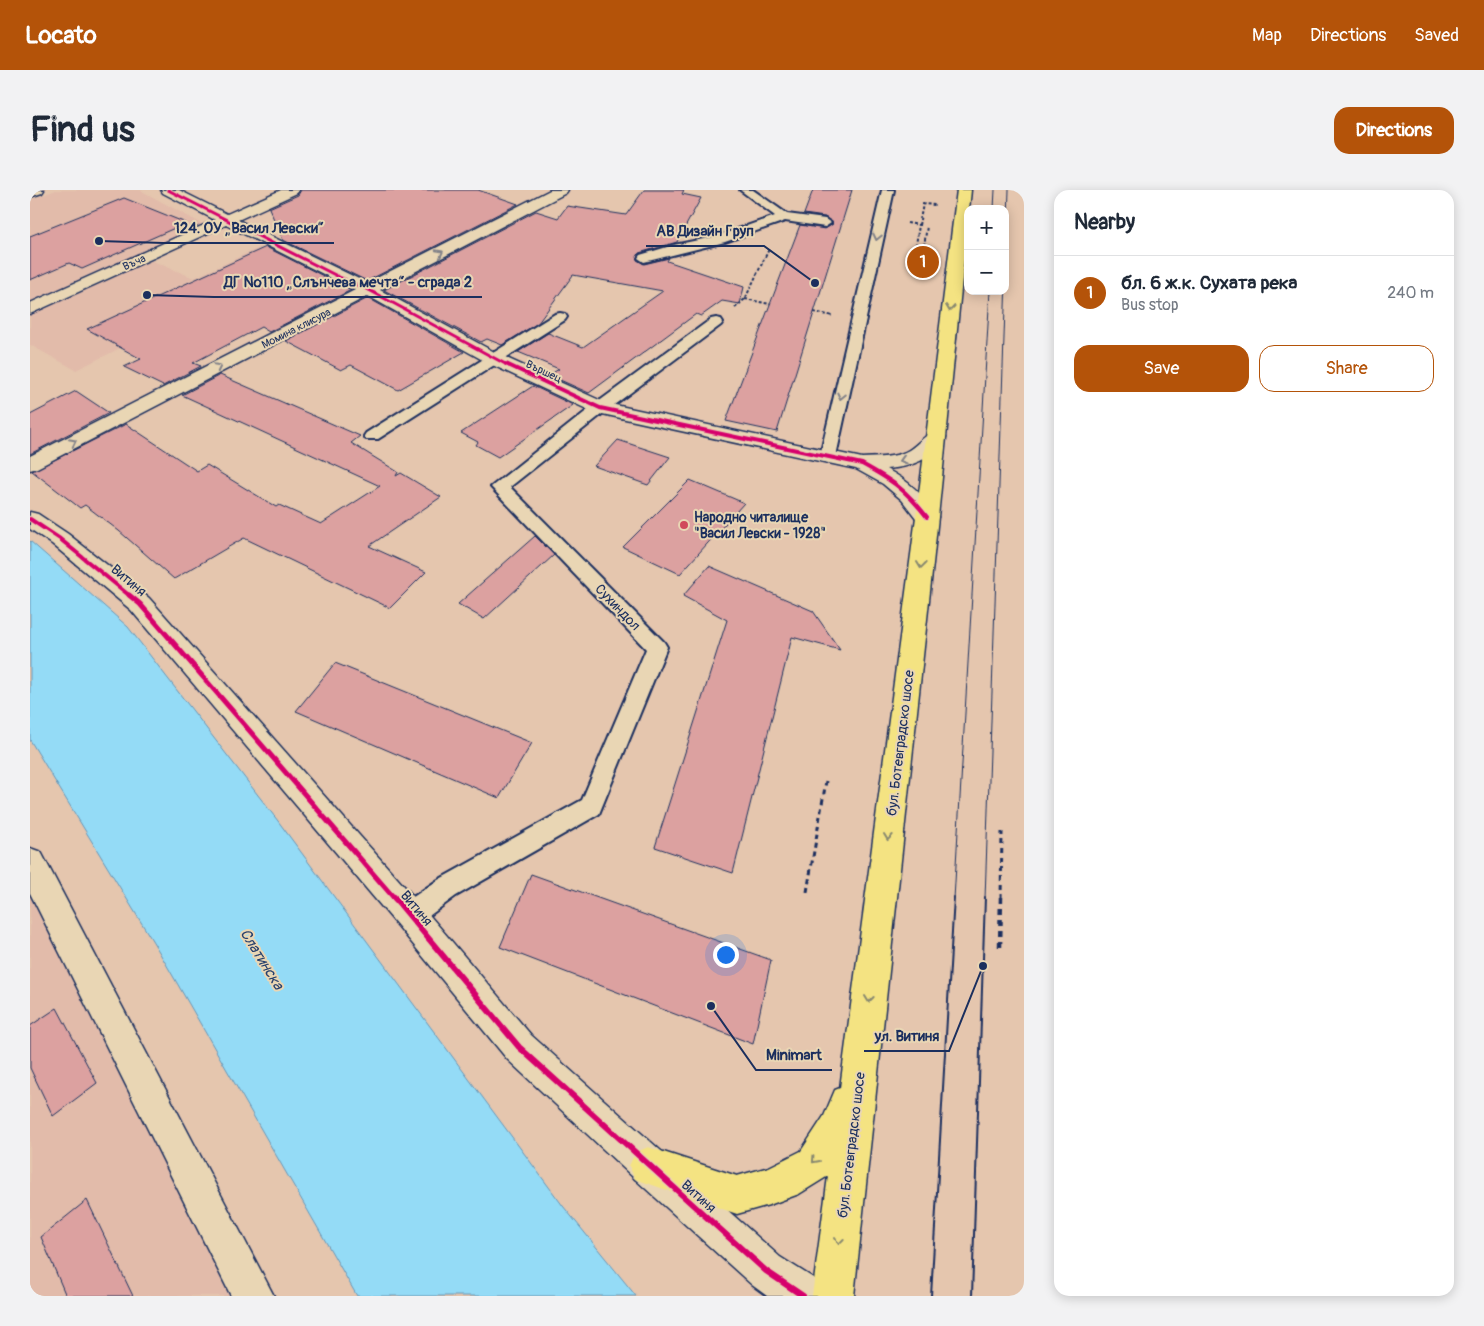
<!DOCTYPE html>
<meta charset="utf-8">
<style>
:root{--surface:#fff;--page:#f2f2f3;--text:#1f2937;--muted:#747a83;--line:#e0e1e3;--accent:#b45309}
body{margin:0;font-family:Pangolin,sans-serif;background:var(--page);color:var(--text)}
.controls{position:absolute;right:15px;top:15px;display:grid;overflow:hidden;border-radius:10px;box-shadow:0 2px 12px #0003}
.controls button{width:45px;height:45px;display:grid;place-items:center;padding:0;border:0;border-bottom:1px solid var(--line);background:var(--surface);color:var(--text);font:25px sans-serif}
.you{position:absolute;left:695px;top:764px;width:18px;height:18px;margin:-12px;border:4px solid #fff;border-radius:50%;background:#1a73e8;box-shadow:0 0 0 8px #1a73e833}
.badge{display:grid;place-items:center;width:32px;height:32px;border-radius:50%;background:var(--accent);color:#fff;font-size:16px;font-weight:700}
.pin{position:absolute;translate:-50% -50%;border:2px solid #fff;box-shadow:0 1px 5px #0006}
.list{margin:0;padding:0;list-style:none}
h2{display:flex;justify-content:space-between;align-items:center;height:65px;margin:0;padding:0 20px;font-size:21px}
h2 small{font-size:16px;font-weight:400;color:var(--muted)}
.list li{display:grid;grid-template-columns:32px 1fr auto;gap:15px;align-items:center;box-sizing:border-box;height:75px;padding:0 20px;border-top:1px solid var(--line)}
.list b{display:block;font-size:19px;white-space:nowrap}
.list p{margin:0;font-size:16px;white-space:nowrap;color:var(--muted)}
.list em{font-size:16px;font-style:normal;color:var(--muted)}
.actions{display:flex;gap:10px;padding:15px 20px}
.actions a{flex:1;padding:11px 0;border:1px solid var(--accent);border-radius:15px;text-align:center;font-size:18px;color:var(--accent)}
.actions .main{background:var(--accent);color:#fff}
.map{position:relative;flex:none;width:994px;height:1106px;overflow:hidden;border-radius:15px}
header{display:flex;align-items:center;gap:30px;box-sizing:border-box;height:70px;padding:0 25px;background:var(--accent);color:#fff}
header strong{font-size:24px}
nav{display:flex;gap:28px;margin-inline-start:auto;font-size:18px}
.intro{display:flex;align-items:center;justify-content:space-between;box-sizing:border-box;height:120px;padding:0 30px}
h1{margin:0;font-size:35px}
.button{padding:12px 22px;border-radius:15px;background:var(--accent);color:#fff;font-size:18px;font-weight:700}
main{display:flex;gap:30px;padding:0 30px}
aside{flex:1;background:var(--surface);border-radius:15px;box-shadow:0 2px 12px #0003}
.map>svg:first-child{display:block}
.built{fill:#e2bbaa}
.water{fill:#94dbf6;stroke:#6496b9}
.building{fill:#dca1a0;stroke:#1b2f5e}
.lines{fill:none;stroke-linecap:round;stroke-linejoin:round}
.lane-casing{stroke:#1b2f5e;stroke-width:4}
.street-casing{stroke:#1b2f5e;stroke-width:3}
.primary-casing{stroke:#1b2f5e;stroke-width:3}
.path-far2{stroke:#1b2f5e;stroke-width:2;stroke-dasharray:3 2;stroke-linecap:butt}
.path-far1{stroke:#1b2f5e;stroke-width:3;stroke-dasharray:5 4;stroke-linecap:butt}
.path{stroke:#1b2f5e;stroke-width:4.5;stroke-dasharray:6 5;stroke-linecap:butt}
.lane{fill:#e9d6b4;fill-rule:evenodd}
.street{fill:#e9d6b4;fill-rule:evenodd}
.primary{fill:#f4e382;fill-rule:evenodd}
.tram-far1{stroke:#1b2f5e;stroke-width:1}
.tram{stroke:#1b2f5e;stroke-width:2}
.cycleway-far3-casing{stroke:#e9d6b4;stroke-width:5}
.cycleway-far2-casing{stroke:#e9d6b4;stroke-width:6}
.cycleway-far1-casing{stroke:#e9d6b4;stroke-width:8}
.cycleway-casing{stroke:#e9d6b4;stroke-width:9}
.cycleway-far3{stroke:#d6006c;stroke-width:3}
.cycleway-far2{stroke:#d6006c;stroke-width:4}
.cycleway-far1{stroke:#d6006c;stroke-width:5}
.cycleway{stroke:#d6006c;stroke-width:6}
.oneway{stroke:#828289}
.oneway2{stroke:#888970}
.poi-dot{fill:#d1495b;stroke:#e9d6b4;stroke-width:2}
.labels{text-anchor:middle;stroke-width:4;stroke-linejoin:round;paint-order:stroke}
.far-street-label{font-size:11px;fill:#1b2f5e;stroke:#e9d6b4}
.poi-label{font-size:14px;font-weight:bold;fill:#1b2f5e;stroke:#e9d6b4;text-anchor:start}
.street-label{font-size:14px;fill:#1b2f5e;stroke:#e9d6b4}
.water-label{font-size:15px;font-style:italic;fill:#27406d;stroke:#e9d6b4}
.leader{fill:none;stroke:#1b2f5e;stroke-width:2}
.callout-dot{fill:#1b2f5e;stroke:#e9d6b4;stroke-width:2}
.callout-label{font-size:15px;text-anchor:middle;font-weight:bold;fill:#1b2f5e;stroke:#e9d6b4;stroke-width:4;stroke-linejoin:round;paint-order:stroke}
</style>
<header>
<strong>Locato</strong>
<nav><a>Map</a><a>Directions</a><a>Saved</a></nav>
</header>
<div class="intro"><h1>Find us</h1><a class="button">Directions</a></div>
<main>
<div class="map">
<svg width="994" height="1106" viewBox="0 0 994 1106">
<rect width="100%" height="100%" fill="#e5c6ae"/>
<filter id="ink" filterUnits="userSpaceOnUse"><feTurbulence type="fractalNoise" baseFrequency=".02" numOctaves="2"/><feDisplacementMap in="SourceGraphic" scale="10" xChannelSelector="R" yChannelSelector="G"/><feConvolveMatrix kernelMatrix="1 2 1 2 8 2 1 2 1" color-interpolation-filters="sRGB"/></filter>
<g filter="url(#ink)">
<path class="built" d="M26,0H110L174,35L0,113V10Z
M230,57L262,73L46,180L0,155V123L118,69L164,88Z
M0,672L223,1106H0Z"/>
<path class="water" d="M0,351L98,437L248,631L533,1016L606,1106H327L128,760L0,550Z"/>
<path class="building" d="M271,0H448L488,14L337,91L253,50L239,18L268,5Z
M614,0H654L652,4L671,8L647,52L609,63L607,70L614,74L639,68L637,71L714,97L710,114L692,111L671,126L666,124L559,203L519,185L529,179L488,162L518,143L553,157L633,101L543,85L508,133L472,155L457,149L451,152L354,100L506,21L528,28L537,16L596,25Z
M783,0H822L747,242L696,231L770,35L795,39L803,34L795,27L774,24Z
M94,8L156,33L52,79L39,73L0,90V46Z
M236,57L321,100L239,142L231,137L163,173L171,176L133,196L94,177L111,169L57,139Z
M338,108L434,162L368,200L321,175L311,180L256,151Z
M190,185L330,246L321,253L368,282L366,286L371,283L411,307L339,356L396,382L360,418L214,348L144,389L89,341L55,315L50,318L2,281L96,234L167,281L177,275L246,317L249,315L291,334L350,296L152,205Z
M503,196L543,215L468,267L446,255L448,252L431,243Z
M46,201L79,223L0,264V225Z
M588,250L640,267L618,295L564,276Z
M660,290L714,313L650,384L593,357Z
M505,346L524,365L454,429L428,414Z
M679,376L783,421L810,460L762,447L703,683L625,657L697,430L653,406Z
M305,473L502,553L469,608L266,521Z
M501,684L741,770L723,854L470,757Z
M27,818L67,893L23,926L0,878V836Z
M57,1010L103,1106H36L11,1047Z"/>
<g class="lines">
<g class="lane-casing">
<path id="lane" d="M710,0H723L757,24L795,29L801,33L795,37L755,31L695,52L614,72L608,68L610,65L644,55L688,46L745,26Z
M852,0H864L806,266L804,270H792L790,266Z
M530,123L535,124L537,127L535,130L348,249H336L334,246L336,243L525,124Z
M686,128L691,129L693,132L691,135L576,221L480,297L634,452L637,457L569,624L426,706L388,734L379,737L370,734L366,725L370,716L408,690L552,610L616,459L461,297L564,215L681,129Z"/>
</g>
<g class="street-casing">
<path id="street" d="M0,0H14L12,3L0,7Z
M131,0H149L197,24L251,0H269L267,3L208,30L337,93L520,0H538L536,3L350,100L470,165L576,213L832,268C848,267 866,268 879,260C892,252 897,239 913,243L916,247C900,270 883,277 856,279C878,290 895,306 908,327L905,332L897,334L889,332L872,310L853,294L826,279L563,222L458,173L338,106L7,278L0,280V266L325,100L196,35L0,124V113L185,30L133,3Z
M0,322L8,324L38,344L119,408L390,714L501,845L750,1067L788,1091L794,1106H737L722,1095L605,989L477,869L368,736L101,420L22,354L0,339Z
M0,658L11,662L244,1106H201L0,703Z"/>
</g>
<g class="primary-casing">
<path id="primary" d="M927,0H941L908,327L824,1106H782L798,986L769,1004L739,1015L707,1024L605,989L599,976L605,963L618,957L707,986L739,977L771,961L794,926L805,900L810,898L886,327Z"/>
</g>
<path class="path-far2" d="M877,33L889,35L885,62L893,63L897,36
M889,35L893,14L905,15
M715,109L740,114
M705,118L715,109L739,59
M784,122L803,126"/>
<path class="path-far1" d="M777,702L796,591
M971,709L972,642"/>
<path class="path" d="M970,757L971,707"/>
<use href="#lane" class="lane"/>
<use href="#street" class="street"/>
<use href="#primary" class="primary"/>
<path class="tram-far1" d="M964,19L965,0
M924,709L960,101
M955,709L979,0"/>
<path class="tram" d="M901,1106L924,707
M942,1106L955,707"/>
<g class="cycleway-far3-casing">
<path id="cycleway-far3" d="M138,0L311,88L339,100L479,176"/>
</g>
<g class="cycleway-far2-casing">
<path id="cycleway-far2" d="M476,174L570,218L832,274C863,291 875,299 897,327
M0,329L30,349L100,406"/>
</g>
<g class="cycleway-far1-casing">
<path id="cycleway-far1" d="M99,405L110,414L365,709"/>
</g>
<g class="cycleway-casing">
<path id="cycleway" d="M364,707L489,857L736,1081L773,1106"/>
</g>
<use href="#cycleway-far3" class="cycleway-far3"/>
<use href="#cycleway-far2" class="cycleway-far2"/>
<use href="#cycleway-far1" class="cycleway-far1"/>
<use href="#cycleway" class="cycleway"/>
</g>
<defs><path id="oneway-chevron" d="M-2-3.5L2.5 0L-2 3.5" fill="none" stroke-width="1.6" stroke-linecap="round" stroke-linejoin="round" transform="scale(1.25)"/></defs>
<g class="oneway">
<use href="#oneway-chevron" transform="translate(847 47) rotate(103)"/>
<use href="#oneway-chevron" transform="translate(410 63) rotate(-28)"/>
<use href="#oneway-chevron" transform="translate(188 177) rotate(-27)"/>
<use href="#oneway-chevron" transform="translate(811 206) rotate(103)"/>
<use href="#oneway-chevron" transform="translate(43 252) rotate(-27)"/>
<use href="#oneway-chevron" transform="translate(873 270) rotate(163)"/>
</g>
<g class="oneway2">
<use href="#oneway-chevron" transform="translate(920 118) rotate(96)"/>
<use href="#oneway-chevron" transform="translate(891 375) rotate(97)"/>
<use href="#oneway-chevron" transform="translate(858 647) rotate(97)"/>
<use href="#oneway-chevron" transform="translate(839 809) rotate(97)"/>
<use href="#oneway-chevron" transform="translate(785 970) rotate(132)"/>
<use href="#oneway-chevron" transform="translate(809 1051) rotate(97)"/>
</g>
</g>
<circle class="poi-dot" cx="654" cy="335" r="5"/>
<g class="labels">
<g class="far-street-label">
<text transform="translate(104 72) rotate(-24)" y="4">Въча</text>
<text transform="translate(266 138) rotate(-27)" y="4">Момина клисура</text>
<text transform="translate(514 181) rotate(25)" y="4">Вършец</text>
</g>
<g class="poi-label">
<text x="664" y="332">Народно читалище<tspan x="664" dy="16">"Васил Левски - 1928"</tspan></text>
</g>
<g class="street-label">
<text transform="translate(99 390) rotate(40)" y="5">Витиня</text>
<text transform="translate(588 417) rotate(46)" y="5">Сухиндол</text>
<text transform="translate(870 553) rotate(-83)" y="5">бул. Ботевградско шосе</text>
<text transform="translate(387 718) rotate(50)" y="5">Витиня</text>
<text transform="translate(821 955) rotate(-83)" y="5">бул. Ботевградско шосе</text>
<text transform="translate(669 1006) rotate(42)" y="5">Витиня</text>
</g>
<g class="water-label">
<text transform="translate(232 769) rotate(58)" y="5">Слатинска</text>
</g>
</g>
<path class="leader" d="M69 51L134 53H304M785 93L734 56H616M117 105L184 107H452M953 776L919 861H834M681 816L726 880H802"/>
<g class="callout-dot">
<circle cx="69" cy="51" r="5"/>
<circle cx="785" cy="93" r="5"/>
<circle cx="117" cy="105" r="5"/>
<circle cx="953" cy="776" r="5"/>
<circle cx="681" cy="816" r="5"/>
</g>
<g class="callout-label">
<text x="219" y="43">124. ОУ „Васил Левски“</text>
<text x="675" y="46">АВ Дизайн Груп</text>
<text x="318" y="97">ДГ №110 „Слънчева мечта“ - сграда 2</text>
<text x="877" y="851">ул. Витиня</text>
<text x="764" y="870">Minimart</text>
</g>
</svg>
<div class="controls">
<button>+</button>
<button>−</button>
</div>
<div class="you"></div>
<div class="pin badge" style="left:893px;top:72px">1</div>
</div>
<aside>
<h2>Nearby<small></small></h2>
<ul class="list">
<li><span class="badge">1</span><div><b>бл. 6 ж.к. Сухата река</b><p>Bus stop</p></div><em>240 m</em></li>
</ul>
<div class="actions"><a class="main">Save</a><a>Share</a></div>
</aside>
</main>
